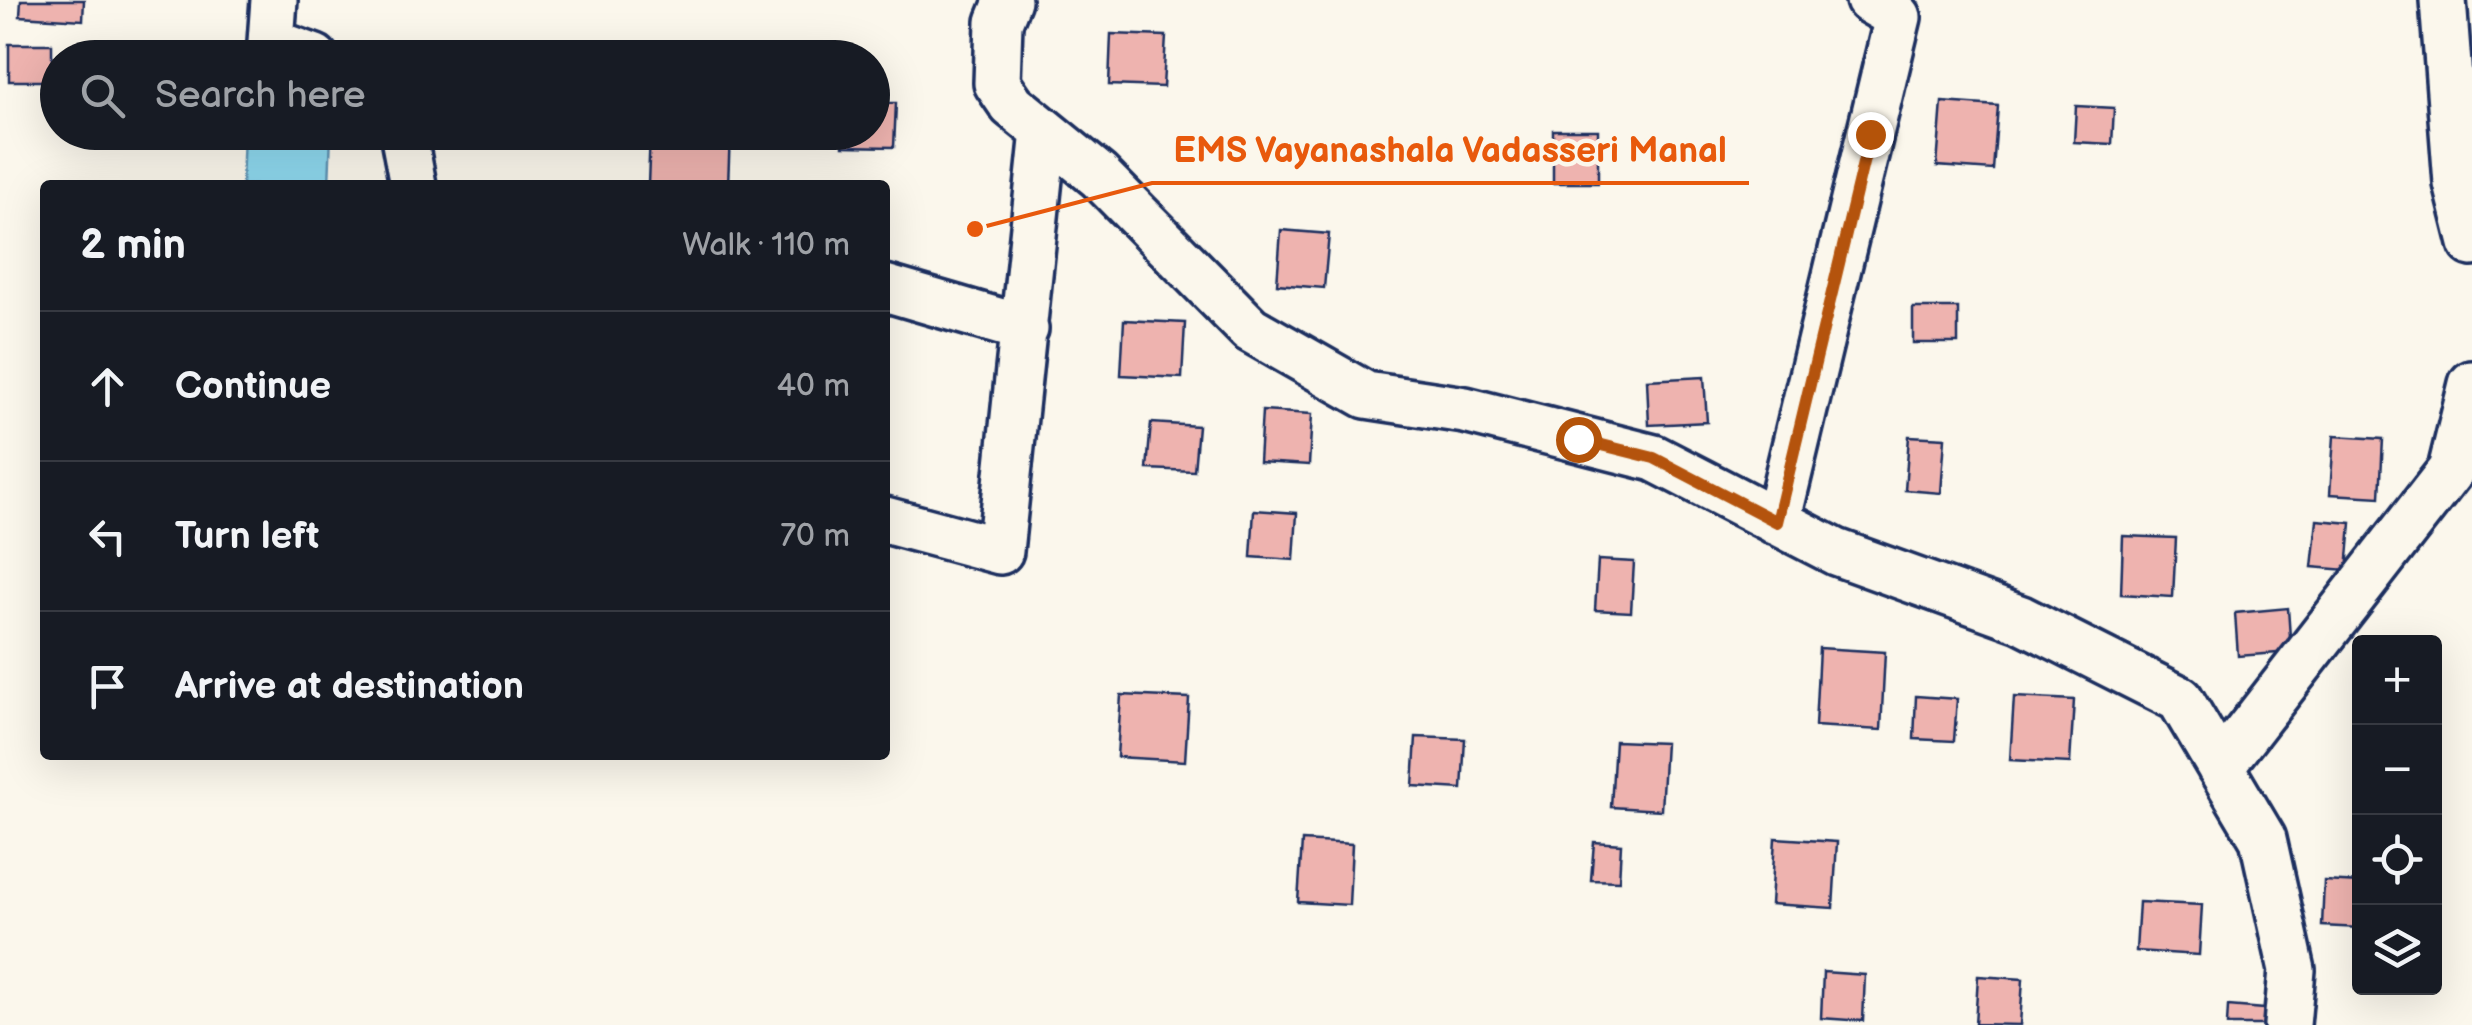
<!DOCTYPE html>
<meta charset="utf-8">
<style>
:root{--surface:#171b24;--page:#242831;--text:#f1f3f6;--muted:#9ea1a6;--line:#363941}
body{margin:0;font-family:"Balsamiq Sans",sans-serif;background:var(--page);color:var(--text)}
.controls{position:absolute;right:30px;bottom:30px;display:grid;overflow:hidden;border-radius:10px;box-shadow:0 10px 40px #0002}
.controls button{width:90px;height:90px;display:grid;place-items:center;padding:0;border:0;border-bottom:2px solid var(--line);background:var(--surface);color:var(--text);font:50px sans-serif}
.stop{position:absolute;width:30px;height:30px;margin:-22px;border:8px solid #b45309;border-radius:50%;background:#fff}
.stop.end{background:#b45309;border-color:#fff;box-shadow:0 2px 10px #0008}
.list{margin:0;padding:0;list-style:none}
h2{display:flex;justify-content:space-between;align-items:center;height:130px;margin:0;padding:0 40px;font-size:42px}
h2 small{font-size:32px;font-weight:400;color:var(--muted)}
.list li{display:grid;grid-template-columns:65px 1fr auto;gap:30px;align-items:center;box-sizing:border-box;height:150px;padding:0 40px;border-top:2px solid var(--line)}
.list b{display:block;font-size:38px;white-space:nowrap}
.list em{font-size:32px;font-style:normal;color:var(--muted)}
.icon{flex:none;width:55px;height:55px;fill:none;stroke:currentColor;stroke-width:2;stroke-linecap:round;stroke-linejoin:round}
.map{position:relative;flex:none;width:2472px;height:1025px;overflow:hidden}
.search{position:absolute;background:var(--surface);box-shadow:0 10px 40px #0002;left:40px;top:40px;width:850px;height:110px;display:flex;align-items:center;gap:25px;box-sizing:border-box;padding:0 35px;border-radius:55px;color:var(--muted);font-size:38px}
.panel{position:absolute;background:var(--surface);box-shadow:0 10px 40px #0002;left:40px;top:180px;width:850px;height:580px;border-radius:10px}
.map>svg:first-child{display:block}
.water{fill:#8ed8ee;stroke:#6094b4;stroke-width:2.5}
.building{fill:#eeb3af;stroke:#1b2f5e;stroke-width:2.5}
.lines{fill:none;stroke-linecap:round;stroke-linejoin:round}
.street-casing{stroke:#1b2f5e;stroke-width:52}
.street{stroke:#fbf7ec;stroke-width:45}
.route{stroke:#b45309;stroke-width:12}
.leader{fill:none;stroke:#e8590c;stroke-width:4}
.callout-dot{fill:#e8590c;stroke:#fbf7ec;stroke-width:4}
.callout-label{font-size:35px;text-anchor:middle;font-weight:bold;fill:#e8590c;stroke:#fbf7ec;stroke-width:9;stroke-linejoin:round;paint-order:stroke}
</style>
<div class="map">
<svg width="2472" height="1025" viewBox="0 0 2472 1025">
<rect width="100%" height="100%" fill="#fbf7ec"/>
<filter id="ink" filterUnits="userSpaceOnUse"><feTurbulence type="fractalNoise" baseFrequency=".01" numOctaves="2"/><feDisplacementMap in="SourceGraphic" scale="20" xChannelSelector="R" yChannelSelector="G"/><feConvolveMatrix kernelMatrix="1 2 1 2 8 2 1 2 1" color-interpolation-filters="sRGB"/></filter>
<g filter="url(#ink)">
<path class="water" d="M244,133H331L329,185H242Z"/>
<path class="building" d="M21,0H84L83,20L20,16Z
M1111,34L1166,36L1163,87L1109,85Z
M9,44H52V81H9Z
M91,49L144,53V58H90Z
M1942,102L1998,106L1993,170L1937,166Z
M872,103H896L894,147L843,146V132H872Z
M2076,106L2114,108L2112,144L2074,142Z
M1553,130H1598V183H1553Z
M650,132H730L728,185H648Z
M1281,230L1329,234L1324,288L1277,284Z
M1913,308H1958V343H1913Z
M1124,320L1185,323L1182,378L1121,375Z
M1704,377L1707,422L1649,425L1647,380Z
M1262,411L1312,414L1309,465L1259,462Z
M1151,423L1198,426L1194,471L1147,469Z
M1909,436L1945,438L1941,493L1905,490Z
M2334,436L2383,439L2380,497L2330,494Z
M1254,510L1297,513L1294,560L1251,557Z
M2317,520L2351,523L2347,570L2312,567Z
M2123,536L2176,538L2173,597L2121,594Z
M1598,560L1634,562L1631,612L1595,610Z
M2288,608L2291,652L2238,656L2235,613Z
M1819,648L1885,652L1881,730L1815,726Z
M1121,695L1189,698L1185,761L1117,757Z
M1916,696L1957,699L1954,741L1914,739Z
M2014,697L2074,700L2070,763L2010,760Z
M1416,737L1465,739L1462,789L1413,786Z
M1615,741L1665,743L1661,810L1611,807Z
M1775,838L1837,842L1833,908L1771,904Z
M1302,841L1352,844L1349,905L1298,902Z
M1594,842L1621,844L1619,881L1591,880Z
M2324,881L2360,883V928L2322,926Z
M2139,902L2202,905L2199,955L2136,951Z
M1823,972L1865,975L1863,1021L1821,1018Z
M1978,976L2023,979L2020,1025L1975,1024Z
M2228,1006L2264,1009L2263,1025H2227Z"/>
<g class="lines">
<g class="street-casing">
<path id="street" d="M274,0L271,42L315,58
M1008,0L999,22L997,83L1012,105L1099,176L1250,329L1366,395L1465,410L1654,458L1836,552L2021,619L2180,699L2263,839L2292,970L2287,1025
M2443,0L2457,183L2472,243
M403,132L413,185
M885,288L1025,329
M885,520L1000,551L1044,131
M1777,522L1898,17L1869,0
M2220,767L2451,470L2472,384"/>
</g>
<use href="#street" class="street"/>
</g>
</g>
<g class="lines" filter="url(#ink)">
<path class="route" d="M1578,439L1654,458L1777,522L1870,134"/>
</g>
<path class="leader" d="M975 229L1152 183H1749"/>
<circle class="callout-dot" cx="975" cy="229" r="10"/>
<g class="callout-label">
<text x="1450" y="162">EMS Vayanashala Vadasseri Manal</text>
</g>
</svg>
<div class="controls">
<button>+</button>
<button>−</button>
<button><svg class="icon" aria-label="locate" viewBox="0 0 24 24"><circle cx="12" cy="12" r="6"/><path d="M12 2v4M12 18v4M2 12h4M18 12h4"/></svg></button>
<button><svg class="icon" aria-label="layers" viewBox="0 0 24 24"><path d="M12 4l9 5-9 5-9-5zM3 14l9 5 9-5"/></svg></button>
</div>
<div class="stop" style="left:1578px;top:439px"></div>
<div class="stop end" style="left:1870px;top:134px"></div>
<div class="search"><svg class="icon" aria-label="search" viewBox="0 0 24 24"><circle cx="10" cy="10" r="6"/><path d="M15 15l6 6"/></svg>Search here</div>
<section class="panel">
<h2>2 min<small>Walk · 110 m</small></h2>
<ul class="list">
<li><svg class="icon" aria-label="ahead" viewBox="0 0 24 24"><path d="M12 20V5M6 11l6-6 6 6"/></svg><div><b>Continue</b></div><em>40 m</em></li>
<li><svg class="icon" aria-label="left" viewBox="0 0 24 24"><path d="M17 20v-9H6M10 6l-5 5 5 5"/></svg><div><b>Turn left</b></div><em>70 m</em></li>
<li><svg class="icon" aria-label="arrive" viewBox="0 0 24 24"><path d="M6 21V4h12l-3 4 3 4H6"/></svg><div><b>Arrive at destination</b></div></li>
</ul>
</section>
</div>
